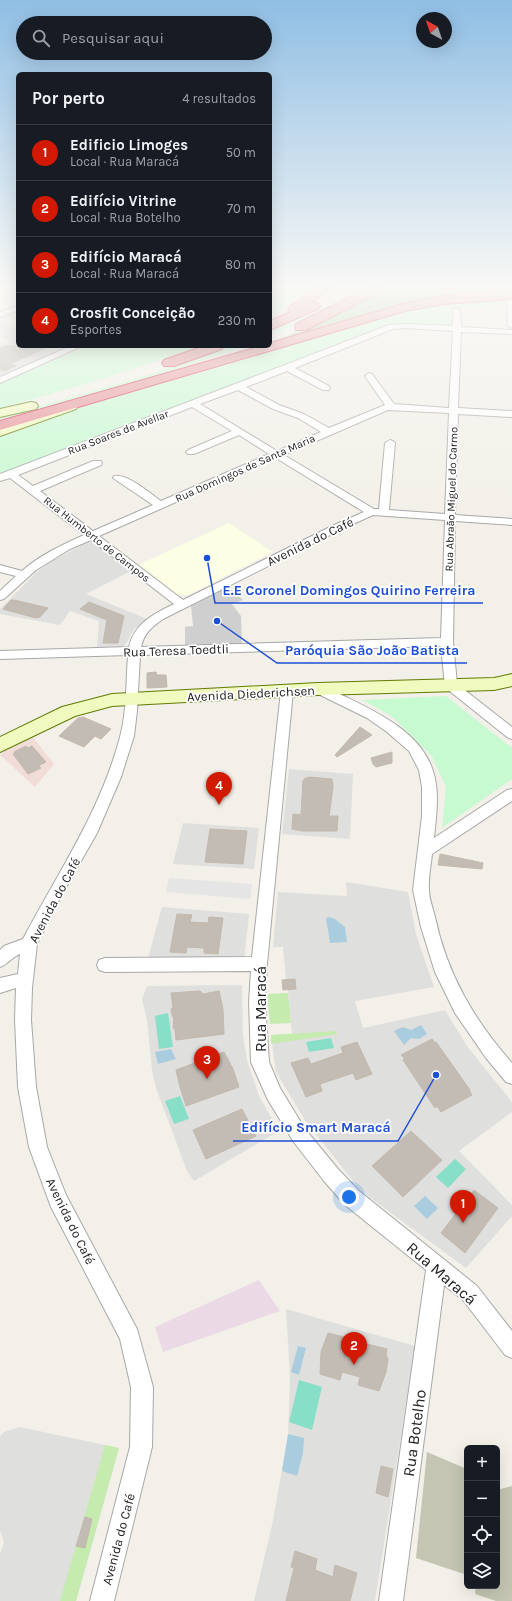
<!DOCTYPE html>
<html lang="pt">
<meta charset="utf-8">
<style>
:root{--surface:#171b24;--page:#20242c;--text:#f1f3f6;--muted:#9ea1a6;--line:#363941;--accent:#d21901}
body{margin:0;font-family:Karla,sans-serif;background:var(--page);color:var(--text)}
.controls{position:absolute;right:12px;bottom:12px;display:grid;overflow:hidden;border-radius:6px;box-shadow:0 4px 16px #0002}
.controls button{width:36px;height:36px;display:grid;place-items:center;padding:0;border:0;border-bottom:1px solid var(--line);background:var(--surface);color:var(--text);font:20px sans-serif}
.compass{position:absolute;left:416px;top:12px;width:36px;height:36px;border-radius:50%;background:var(--surface);box-shadow:0 4px 16px #0002;rotate:320deg}
.you{position:absolute;left:349px;top:1197px;width:14px;height:14px;margin:-10px;border:3px solid #fff;border-radius:50%;background:#1a73e8;box-shadow:0 0 0 6px #1a73e833}
.badge{display:grid;place-items:center;width:26px;height:26px;border-radius:50%;background:var(--accent);color:#fff;font-size:13px;font-weight:700}
.pin{position:absolute;translate:-50% -33px;filter:drop-shadow(0 1px 2px #0008)}
.pin::after{content:'';position:absolute;top:21px;width:14px;height:12px;background:inherit;clip-path:polygon(0 0,100% 0,50% 100%)}
.list{margin:0;padding:0;list-style:none}
h2{display:flex;justify-content:space-between;align-items:center;height:52px;margin:0;padding:0 16px;font-size:17px}
h2 small{font-size:13px;font-weight:400;color:var(--muted)}
.list li{display:grid;grid-template-columns:26px 1fr auto;gap:12px;align-items:center;box-sizing:border-box;height:56px;padding:0 16px;border-top:1px solid var(--line)}
.list b{display:block;font-size:15px;white-space:nowrap}
.list p{margin:0;font-size:13px;white-space:nowrap;color:var(--muted)}
.list em{font-size:13px;font-style:normal;color:var(--muted)}
.icon{flex:none;width:22px;height:22px;fill:none;stroke:currentColor;stroke-width:2;stroke-linecap:round;stroke-linejoin:round}
.map{position:relative;flex:none;width:512px;height:1601px;overflow:hidden}
.search{position:absolute;background:var(--surface);box-shadow:0 4px 16px #0002;left:16px;top:16px;width:256px;height:44px;display:flex;align-items:center;gap:10px;box-sizing:border-box;padding:0 14px;border-radius:22px;color:var(--muted);font-size:15px}
.panel{position:absolute;background:var(--surface);box-shadow:0 4px 16px #0002;left:16px;top:72px;width:256px;height:276px;border-radius:6px}
.map>svg:first-child{display:block}
.residential{fill:#dfdfde}
.commercial{fill:#f2dcd8}
.industrial{fill:#ebdae6}
.education{fill:#fcffe4}
.religious{fill:#cfcfcf}
.construction{fill:#c4c6b3}
.grass{fill:#c5ebaf}
.forest{fill:#a6d09d}
.park{fill:#c7fad1}
.pitch{fill:#87dfc8}
.parking{fill:#e5e5e5}
.water{fill:#a9ccde}
.building{fill:#c2bcb4;stroke:#c3b8aa}
.lines{fill:none;stroke-linecap:round;stroke-linejoin:round}
.street-casing{stroke:#a8a8a8;stroke-width:2}
.secondary-casing{stroke:#617b05;stroke-width:2}
.highway-casing{stroke:#db2a52;stroke-width:2}
.street{fill:#fff;fill-rule:evenodd}
.secondary{fill:#f0fabe;fill-rule:evenodd}
.highway{fill:#e79197;fill-rule:evenodd}
.labels{text-anchor:middle;stroke-width:3.5;stroke-linejoin:round;paint-order:stroke}
.far-street-label{font-size:11px;fill:#212121;stroke:#fff}
.street-label{font-size:13px;fill:#212121;stroke:#fff}
.near-street-label{font-size:16px;fill:#212121;stroke:#fff}
.leader{fill:none;stroke:#1d4ed8;stroke-width:1.5}
.callout-dot{fill:#1d4ed8;stroke:#fff;stroke-width:1.5}
.callout-label{font-size:14px;text-anchor:middle;font-weight:bold;fill:#1d4ed8;stroke:#fff;stroke-width:3.5;stroke-linejoin:round;paint-order:stroke}
</style>
<div class="map">
<svg width="512" height="1601" viewBox="0 0 512 1601">
<rect width="100%" height="100%" fill="#f2f0e8"/>
<path class="residential" d="M0,322L18,330V346H71L5,375H1L0,374V343L3,345L11,341L0,336Z
M92,542L131,571L86,594L147,619L134,629L127,642L124,646L97,647L99,621L70,611L60,625L0,614V609L37,572L50,562L86,543Z
M289,769L353,774L350,839L282,834Z
M183,823L259,828L254,869L173,864Z
M346,882L408,892L416,934L434,987L355,1001L363,1028L445,1010L467,1046L512,1102V1112L459,1151L512,1205V1216L466,1268L361,1191L306,1122L276,1072L271,1035L292,1034L288,990L296,989L295,979L286,980L283,947H273L278,892L347,896Z
M162,907L249,914L244,961L147,962Z
M242,985L243,1036L247,1060L259,1096L279,1131L194,1181L187,1171L156,1088L152,1070L147,1020L142,999L147,986Z
M286,1309L415,1346L375,1601H254L272,1525L288,1437L290,1377Z
M20,1427L119,1448L76,1601H0V1554L4,1542L0,1530V1437L4,1432Z"/>
<path class="commercial" d="M31,735L54,764L35,787L0,755L5,750Z"/>
<path class="industrial" d="M259,1280L280,1311L163,1352L155,1327Z"/>
<path class="education" d="M229,523L273,552L188,595H177L138,565Z"/>
<path class="religious" d="M228,587L243,600L232,604L241,616L242,645L185,646V627L193,626L191,606Z"/>
<path class="construction" d="M427,1452L467,1469V1575L416,1558Z
M512,1486V1601H496L475,1594L476,1586H497V1490Z"/>
<path class="grass" d="M288,993L291,1023L270,1024L267,994Z
M337,1031V1034L271,1044V1035Z
M105,1445L119,1448L76,1601H60Z"/>
<path class="forest" d="M385,288H496L512,291L442,297L270,345V343L306,328Z"/>
<path class="park" d="M273,288H314L270,316V289Z
M362,288H370L297,324L270,335V331L303,318Z
M512,297V300H508L506,304L451,310V327L399,324L387,326L0,475V436L71,412L74,408L251,357L385,314L418,306Z
M87,346H203L79,386L0,408V384Z
M233,346H242C163,376 81,398 0,422V418L145,376Z
M446,696L512,748V779L442,828L446,787L432,757L396,720L388,714L363,700Z"/>
<path class="pitch" d="M168,1013L173,1047L159,1049L155,1016Z
M331,1038L334,1048L309,1052L306,1042Z
M180,1096L189,1119L174,1124L165,1101Z
M455,1159L466,1169L448,1188L436,1177Z
M299,1380L322,1387L312,1430L289,1422Z"/>
<path class="parking" d="M169,878L252,884L250,899L166,892Z"/>
<path class="water" d="M329,917L335,919L345,927L347,942L330,943L326,918Z
M421,1025L427,1034L419,1039L411,1038L404,1045L394,1031L403,1027L411,1030Z
M171,1049L176,1059L158,1064L155,1052Z
M425,1196L438,1208L427,1219L414,1206Z
M298,1346L306,1348L299,1375L291,1372Z
M288,1434L304,1438L303,1453L297,1476L282,1471Z"/>
<path class="building" d="M5,346H50L10,364L16,366L4,371L0,369V348Z
M11,600H14L48,608L40,617L36,618L3,609Z
M89,602L124,616L118,643H103L107,620L80,609Z
M156,672L157,675H166L167,687L147,688V673Z
M83,717L111,729L101,739L95,736L84,747L59,736L78,718Z
M360,727L372,735L337,757L335,755Z
M26,746L28,748L32,746L46,762L38,766L41,768L28,774L13,754L15,753L14,752Z
M392,752V763L376,767L373,764L371,758Z
M309,777L332,779L333,787L329,816H338L337,831H303L292,829L293,814L301,815L303,781L304,779Z
M210,829L247,831L243,864L205,862Z
M440,854L483,863L482,869L438,865Z
M177,914L192,915L190,922L208,923L209,917L223,918L218,954L204,953V948L187,947L186,953L170,952Z
M295,979L296,989L283,990L282,980Z
M200,991L203,994L219,991L223,1009L224,1034L176,1040L175,1029L173,1028L174,1019L172,1015L171,1009L173,1008L171,993Z
M432,1039L435,1043L436,1042L470,1090H469L472,1095L441,1112L437,1106L435,1108L403,1060L405,1059L401,1055Z
M357,1042L372,1074L356,1080L353,1073L320,1084L322,1091L306,1097L291,1063L308,1058L311,1064L343,1053L341,1047Z
M224,1052L233,1069L239,1087L186,1106L180,1087L176,1070Z
M242,1109L256,1136L206,1159L193,1130Z
M411,1131L442,1160L403,1197L372,1166Z
M474,1190L498,1208L465,1253L441,1233Z
M328,1333L348,1338L347,1346L365,1351L367,1344L387,1349L386,1354L388,1359L386,1372L379,1391L358,1385L360,1377L342,1372L340,1380L320,1374L321,1352Z
M381,1466L393,1469L388,1497L376,1493Z
M85,1517L92,1519L85,1548L76,1546Z
M295,1551L317,1559L315,1570L333,1577L335,1565L357,1573L350,1601H286L294,1568L291,1567Z"/>
<g class="lines">
<g class="street-casing">
<path id="street" d="M509,300H512V328L508,326L507,303Z
M18,306V311L0,317V312Z
M453,309H459L460,311L461,327L512,330V334L461,332L458,408L512,411V417L458,414L455,515L512,519V525L455,521L453,642L457,684L512,727V739L507,737L447,689L445,686L441,646L140,655L137,711L134,736L121,777L97,833L60,898L37,944L32,988L31,1020L36,1087L47,1147L66,1195L137,1329L153,1387L152,1447L114,1601H90L130,1447L131,1387L120,1339L51,1207L29,1147L18,1087L15,1020L16,988L0,993V978L18,974L20,954C12,957 8,964 0,967V950L4,946L23,939C58,873 101,810 120,737C127,711 126,682 128,655L0,659V651L129,647C134,624 153,614 174,604L91,540L70,549L36,570L4,599L0,600V591L16,576L0,572V565L22,571C40,555 62,545 84,535L10,478L0,481V474L389,325L406,324L453,326ZM406,328L453,331L449,408L394,404L372,374L369,373L365,376L385,405L329,428L304,414L279,405L246,387L287,371L323,390H329L330,388L329,386L295,368L393,329ZM238,390L273,409L298,418L321,432L277,451L200,404ZM192,407L232,431L188,450L186,452L188,454H194L239,435L269,454L161,501C151,494 127,473 114,476L113,478L153,505L93,531L40,491L101,465L102,463L101,461H93L33,486L18,475ZM388,410L449,413L445,514L389,510L395,443L393,441L390,440L385,443L379,509H374L284,455ZM276,458L364,512L334,525L183,600L99,536ZM373,515L445,520L441,638L141,647C144,633 152,627 163,619L342,529Z
M71,346H82L0,383V377Z
M318,685C328,687 337,693 346,697C379,713 421,733 433,771C440,792 436,817 434,838L507,790L512,789V801L432,854C431,865 428,878 429,890C429,899 433,908 435,917C447,974 474,1020 512,1063V1084L506,1082L486,1058L455,1013L435,972L421,927L413,890L422,816V787L419,770L409,751L387,732L367,718L314,692L312,689L314,686Z
M287,687L291,688L293,691L267,964L265,1002L269,1062L280,1088L305,1129L338,1169L359,1191L477,1286L512,1331V1358L505,1355L463,1300L444,1285L403,1601H379L426,1270L345,1205L324,1181L293,1141L268,1100L251,1062L249,1002L251,971L105,972L99,970L97,965L99,960L105,958L252,957L281,691L283,688Z"/>
</g>
<g class="secondary-casing">
<path id="secondary" d="M31,402L36,403L38,406L36,409L0,417V409Z
M71,402L76,403L78,406L76,409L0,436V427Z
M512,674V686L494,690L318,695L112,706L75,716L0,752V737L62,707L112,694L318,683L494,678Z"/>
</g>
<g class="highway-casing">
<path id="highway" d="M317,288H331L311,303H318L320,306L318,309L270,330V321L291,312L288,309L290,306Z
M368,288H384L382,291L306,330H296L295,327L296,324Z
M512,291V299L444,304L405,311L0,430V421L261,346H270V343L403,304L444,296Z
M204,346H224L222,349L174,366H164L162,363L164,360Z"/>
</g>
<use href="#street" class="street"/>
<use href="#secondary" class="secondary"/>
<use href="#highway" class="highway"/>
</g>
<linearGradient id="sky" x2="0" y2="1"><stop stop-color="#8fbee4"/><stop offset="0.56" stop-color="#f9f8f5"/><stop offset="1" stop-color="#f9f8f5" stop-opacity="0"/></linearGradient>
<rect width="512" height="512" fill="url(#sky)"/>
<g class="labels">
<g class="far-street-label">
<text transform="translate(118 432) rotate(-21)" y="4">Rua Soares de Avellar</text>
<text transform="translate(245 468) rotate(-24)" y="4">Rua Domingos de Santa Maria</text>
<text transform="translate(451 499) rotate(-88)" y="4">Rua Abraão Miguel do Carmo</text>
<text transform="translate(97 539) rotate(38)" y="4">Rua Humberto de Campos</text>
</g>
<g class="street-label">
<text transform="translate(310 541) rotate(-26)" y="5">Avenida do Café</text>
<text transform="translate(176 650) rotate(-2)" y="5">Rua Teresa Toedtli</text>
<text transform="translate(251 693) rotate(-3)" y="5">Avenida Diederichsen</text>
<text transform="translate(54 900) rotate(-62)" y="5">Avenida do Café</text>
<text transform="translate(71 1221) rotate(64)" y="5">Avenida do Café</text>
<text transform="translate(118 1539) rotate(-75)" y="5">Avenida do Café</text>
</g>
<g class="near-street-label">
<text transform="translate(260 1009) rotate(-90)" y="6">Rua Maracá</text>
<text transform="translate(442 1273) rotate(41)" y="6">Rua Maracá</text>
<text transform="translate(414 1433) rotate(-82)" y="6">Rua Botelho</text>
</g>
</g>
<path class="leader" d="M207 558L215 603H483M217 621L277 663H467M436 1075L398 1141H233"/>
<g class="callout-dot">
<circle cx="207" cy="558" r="4"/>
<circle cx="217" cy="621" r="4"/>
<circle cx="436" cy="1075" r="4"/>
</g>
<g class="callout-label">
<text x="349" y="595">E.E Coronel Domingos Quirino Ferreira</text>
<text x="372" y="655">Paróquia São João Batista</text>
<text x="316" y="1132">Edifício Smart Maracá</text>
</g>
</svg>
<div class="controls">
<button>+</button>
<button>−</button>
<button><svg class="icon" aria-label="locate" viewBox="0 0 24 24"><circle cx="12" cy="12" r="6"/><path d="M12 2v4M12 18v4M2 12h4M18 12h4"/></svg></button>
<button><svg class="icon" aria-label="layers" viewBox="0 0 24 24"><path d="M12 4l9 5-9 5-9-5zM3 14l9 5 9-5"/></svg></button>
</div>
<svg class="compass" viewBox="-18 -18 36 36"><path d="M0-13l5 13h-10z" fill="#e53935"/><path d="M0 13l5-13h-10z" fill="#9ea1a6"/></svg>
<div class="you"></div>
<div class="pin badge" style="left:463px;top:1223px">1</div>
<div class="pin badge" style="left:354px;top:1365px">2</div>
<div class="pin badge" style="left:207px;top:1079px">3</div>
<div class="pin badge" style="left:219px;top:805px">4</div>
<div class="search"><svg class="icon" aria-label="search" viewBox="0 0 24 24"><circle cx="10" cy="10" r="6"/><path d="M15 15l6 6"/></svg>Pesquisar aqui</div>
<section class="panel">
<h2>Por perto<small>4 resultados</small></h2>
<ul class="list">
<li><span class="badge">1</span><div><b>Edificio Limoges</b><p>Local · Rua Maracá</p></div><em>50 m</em></li>
<li><span class="badge">2</span><div><b>Edifício Vitrine</b><p>Local · Rua Botelho</p></div><em>70 m</em></li>
<li><span class="badge">3</span><div><b>Edifício Maracá</b><p>Local · Rua Maracá</p></div><em>80 m</em></li>
<li><span class="badge">4</span><div><b>Crosfit Conceição</b><p>Esportes</p></div><em>230 m</em></li>
</ul>
</section>
</div>
